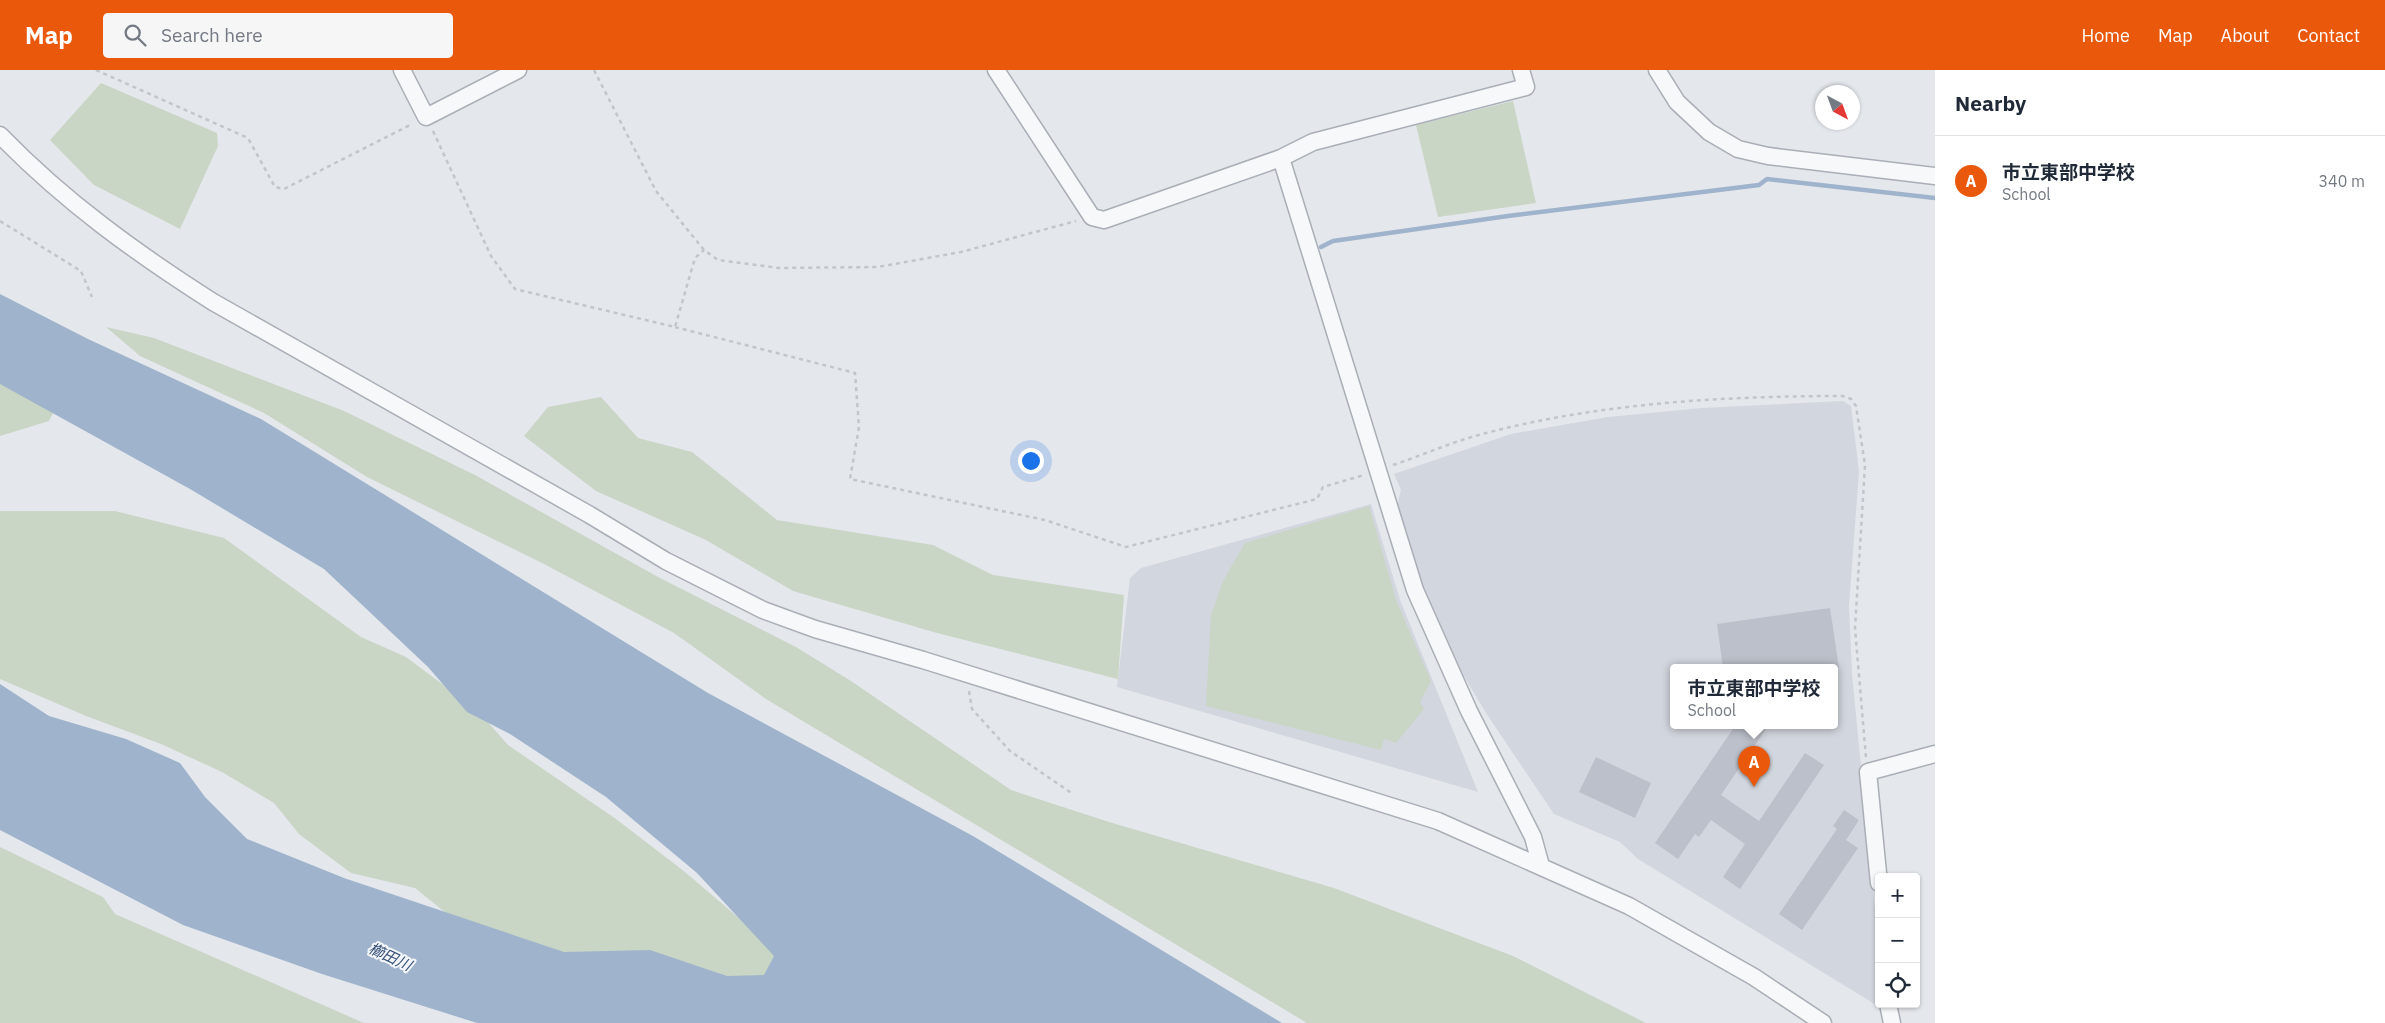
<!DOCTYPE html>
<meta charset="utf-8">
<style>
:root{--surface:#fff;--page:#f6f6f7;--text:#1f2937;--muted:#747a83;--line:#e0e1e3;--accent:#ea580c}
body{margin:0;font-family:"IBM Plex Sans","Noto Sans JP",sans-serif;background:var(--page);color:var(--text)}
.controls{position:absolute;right:15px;bottom:15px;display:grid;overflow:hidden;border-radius:5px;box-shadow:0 1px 4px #0004}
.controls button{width:45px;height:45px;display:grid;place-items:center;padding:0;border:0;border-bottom:1px solid var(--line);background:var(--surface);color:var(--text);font:25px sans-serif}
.compass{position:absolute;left:1815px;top:15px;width:45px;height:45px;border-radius:50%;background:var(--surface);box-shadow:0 1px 4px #0004;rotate:139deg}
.you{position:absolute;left:1030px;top:390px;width:18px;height:18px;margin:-12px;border:4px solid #fff;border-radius:50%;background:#1a73e8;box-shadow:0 0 0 8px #1a73e833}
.badge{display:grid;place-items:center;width:32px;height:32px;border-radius:50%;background:var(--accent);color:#fff;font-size:16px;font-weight:700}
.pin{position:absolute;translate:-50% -41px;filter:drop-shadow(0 1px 2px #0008)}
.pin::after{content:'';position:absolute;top:26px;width:18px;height:15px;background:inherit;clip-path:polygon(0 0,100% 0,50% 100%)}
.popup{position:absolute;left:1670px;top:594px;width:168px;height:65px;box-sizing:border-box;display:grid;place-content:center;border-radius:5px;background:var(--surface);filter:drop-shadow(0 1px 4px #0005);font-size:16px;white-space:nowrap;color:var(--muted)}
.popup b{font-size:19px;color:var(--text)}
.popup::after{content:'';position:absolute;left:50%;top:100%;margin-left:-10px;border:10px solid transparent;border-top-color:var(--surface)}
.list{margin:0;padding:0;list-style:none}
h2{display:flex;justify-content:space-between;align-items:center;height:65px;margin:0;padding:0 20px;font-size:21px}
h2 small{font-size:16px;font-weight:400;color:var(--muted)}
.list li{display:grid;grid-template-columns:32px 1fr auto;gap:15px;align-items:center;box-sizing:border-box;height:90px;padding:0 20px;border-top:1px solid var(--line)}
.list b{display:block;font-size:19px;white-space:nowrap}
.list p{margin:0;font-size:16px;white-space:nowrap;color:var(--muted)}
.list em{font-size:16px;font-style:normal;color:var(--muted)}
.icon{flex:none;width:28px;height:28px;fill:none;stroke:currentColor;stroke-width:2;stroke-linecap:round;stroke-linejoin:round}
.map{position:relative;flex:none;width:1935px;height:953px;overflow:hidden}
header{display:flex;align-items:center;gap:30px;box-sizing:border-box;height:70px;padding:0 25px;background:var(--accent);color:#fff}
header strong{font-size:24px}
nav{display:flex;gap:28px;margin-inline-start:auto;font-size:18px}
.search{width:350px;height:45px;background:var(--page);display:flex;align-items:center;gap:12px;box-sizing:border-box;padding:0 18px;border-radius:5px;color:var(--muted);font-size:19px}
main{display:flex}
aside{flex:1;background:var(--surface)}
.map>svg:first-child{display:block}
.built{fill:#d2d6de;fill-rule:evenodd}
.green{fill:#c9d6c5}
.water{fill:#9fb4cc}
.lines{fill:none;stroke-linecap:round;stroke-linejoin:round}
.stream{stroke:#9fb4cc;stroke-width:4.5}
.building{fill:#bbc0ca}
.minor-casing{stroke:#a9aeb7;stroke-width:19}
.path{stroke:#c2c5cb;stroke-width:2.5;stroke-dasharray:4 4;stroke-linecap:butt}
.minor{stroke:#f7f8fa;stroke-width:16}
.labels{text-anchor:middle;stroke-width:4;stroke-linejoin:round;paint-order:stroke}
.water-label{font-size:15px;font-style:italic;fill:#34527a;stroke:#f4f6f9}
</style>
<header>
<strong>Map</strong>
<div class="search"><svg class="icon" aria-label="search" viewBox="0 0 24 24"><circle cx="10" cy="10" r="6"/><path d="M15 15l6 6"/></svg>Search here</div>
<nav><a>Home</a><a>Map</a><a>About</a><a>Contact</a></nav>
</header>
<main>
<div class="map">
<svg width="1935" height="953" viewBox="0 0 1935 953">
<rect width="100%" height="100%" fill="#e4e7ec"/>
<path class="built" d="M1843,331L1851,336L1859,401L1849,536L1852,604L1878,872L1879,934H1881V938L1638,789L1620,772L1554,744L1486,643L1464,606L1459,603L1424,523L1397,436L1401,420L1394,404L1511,364L1608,347L1702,338ZM1674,598H1834V656H1674Z
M1371,434L1400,530L1478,722L1117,617L1130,508L1141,498Z"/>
<path class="green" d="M101,13L217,63L218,76L180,159L94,115L50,70Z
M1513,31L1536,133L1438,147L1416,55Z
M106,257L154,268L344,341L475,405L658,507L796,577L851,611L1011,720L1109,752L1334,818L1513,886L1646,953H1307L766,629L674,563L544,494L367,407L264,343L140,286Z
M0,296L56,337L49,351L0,366Z
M601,327L638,368L692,382L777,450L933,475L993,505L1124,525L1118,609L937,563L793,521L706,470L596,421L524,366L548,337Z
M1369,436L1396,530L1431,611L1420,632L1424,639L1396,673L1384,669L1381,680L1206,636L1211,545L1223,511L1245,473Z
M0,441H115L224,468L361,567L406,587L477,640L508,675L616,749L685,802L795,896L734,941L461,855L415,818L351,803L299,764L274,733L222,702L161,674L86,646L0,609Z
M0,777L103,827L115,844L364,953H0Z"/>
<path class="water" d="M0,224L88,269L261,349L708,623L973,766L1282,953H477L322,904L183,855L0,760V614L49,646L126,669L180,693L205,727L247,769L344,808L564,882L650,880L727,906L764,905L774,886L697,803L606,727L510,664L467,642L428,597L324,499L190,419L0,314Z"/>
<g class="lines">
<path class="stream" d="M1321,177L1333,171L1508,146L1759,115L1767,109L1935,128"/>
</g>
<path class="building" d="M1830,538L1839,598H1723L1717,554Z
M1735,656H1768L1721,725L1759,751L1805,683L1824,695L1740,819L1723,807L1745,774L1711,750L1699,767L1695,764L1678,789L1655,773Z
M1596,687L1651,713L1635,748L1579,722Z
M1844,740L1859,750L1846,770L1858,778L1802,860L1779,844L1837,759L1833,756Z"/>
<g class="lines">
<g class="minor-casing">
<path id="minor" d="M402,0L426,47L518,0
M996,0L1092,147L1104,150L1281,88L1313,72L1526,17L1521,0
M1657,0L1677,32L1709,62L1738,79L1768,86L1935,106
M0,65C64,131 136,183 213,232L590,445L666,491L763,540L815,559L923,590L1438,751L1629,836L1754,907L1823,953
M1281,88L1415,520L1469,641L1533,767L1541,796
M1879,813L1868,702L1935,684
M1888,934L1892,953"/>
</g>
<path class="path" d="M96,0L248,68L275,117L284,119L412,54
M594,0L656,121L704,180L718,190L779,198L878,197L961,182L1076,151
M433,61L491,186L515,219L675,257L695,188L704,180
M0,151L81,201L92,227
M675,257L855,303L859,357L850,409L1045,450L1126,477L1317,429L1323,417L1364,405
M1393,395C1423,385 1454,371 1486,363C1601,333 1724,326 1843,326L1851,329L1856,336L1865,395L1855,558L1866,688
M969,621L972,639L1010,681L1073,724"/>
<use href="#minor" class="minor"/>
</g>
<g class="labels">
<g class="water-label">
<text transform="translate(390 887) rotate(25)" y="5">櫛田川</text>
</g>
</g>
</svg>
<div class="controls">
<button>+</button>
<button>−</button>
<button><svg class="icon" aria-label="locate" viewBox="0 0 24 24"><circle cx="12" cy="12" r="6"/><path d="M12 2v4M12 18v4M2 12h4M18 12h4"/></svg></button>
</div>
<svg class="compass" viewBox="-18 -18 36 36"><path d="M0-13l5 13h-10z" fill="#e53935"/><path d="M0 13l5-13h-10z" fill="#747a83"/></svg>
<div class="you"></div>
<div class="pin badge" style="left:1754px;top:717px">A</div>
<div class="popup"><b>市立東部中学校</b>School</div>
</div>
<aside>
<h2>Nearby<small></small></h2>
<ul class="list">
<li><span class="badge">A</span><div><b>市立東部中学校</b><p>School</p></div><em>340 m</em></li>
</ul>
</aside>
</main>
